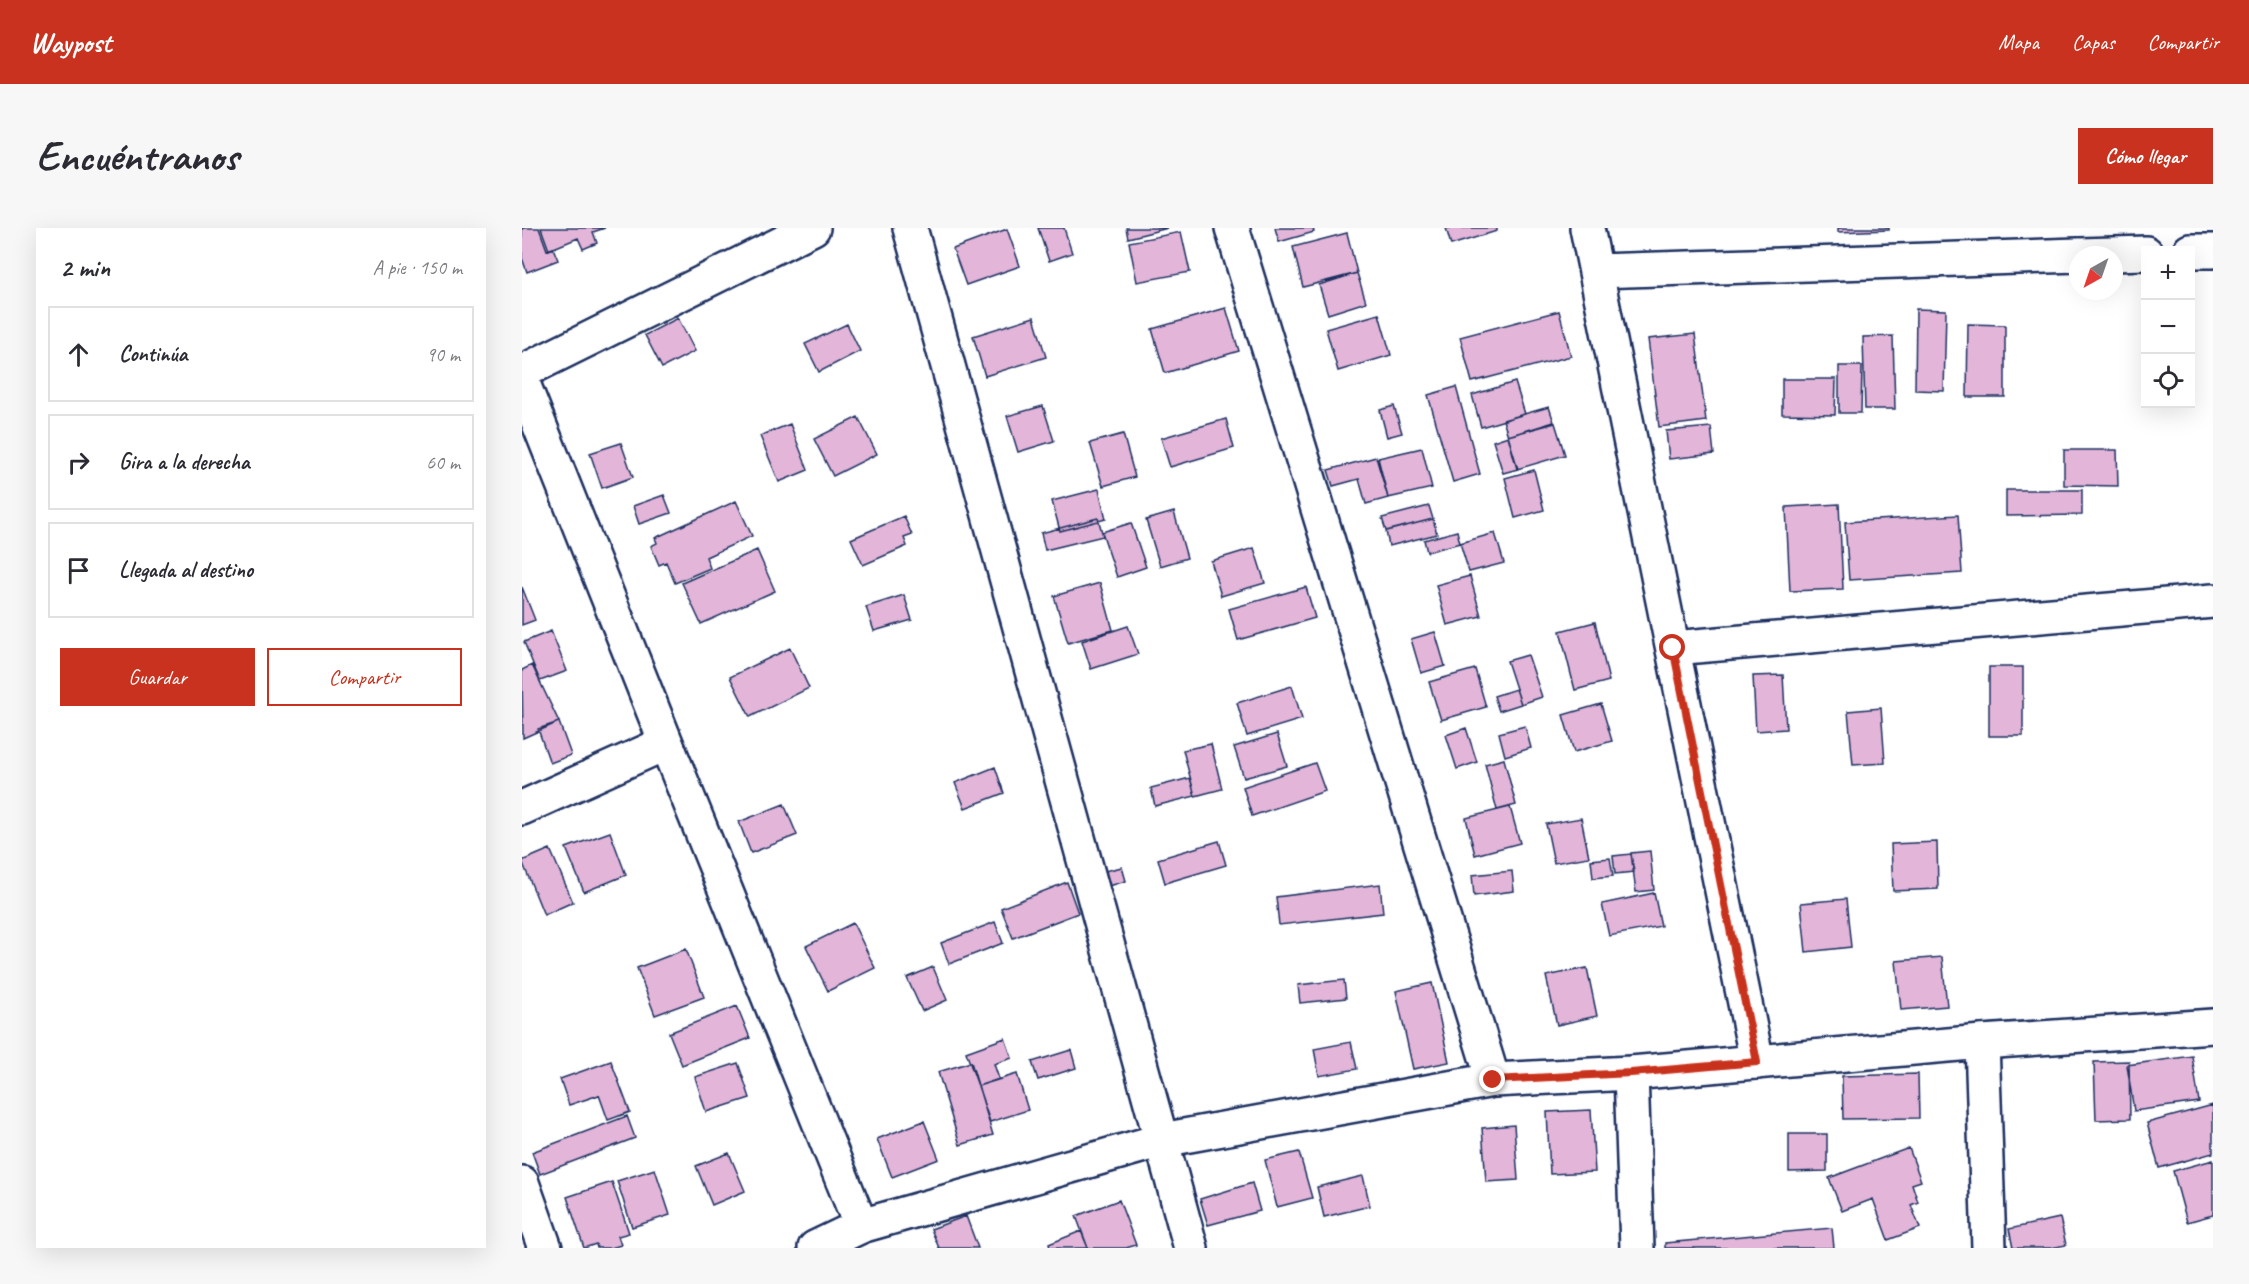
<!DOCTYPE html>
<html lang="es">
<meta charset="utf-8">
<style>
:root{--surface:#fff;--page:#f7f7f7;--text:#2b2b33;--muted:#7c7c81;--line:#e1e1e2;--accent:#c8321e}
body{margin:0;font-family:Caveat,sans-serif;background:var(--page);color:var(--text)}
.controls{position:absolute;right:18px;top:18px;display:grid;overflow:hidden;border-radius:0px;box-shadow:0 6px 24px #0002}
.controls button{width:54px;height:54px;display:grid;place-items:center;padding:0;border:0;border-bottom:2px solid var(--line);background:var(--surface);color:var(--text);font:30px sans-serif}
.compass{position:absolute;left:1547px;top:18px;width:54px;height:54px;border-radius:50%;background:var(--surface);box-shadow:0 6px 24px #0002;rotate:220deg}
.stop{position:absolute;width:18px;height:18px;margin:-14px;border:4px solid #c8321e;border-radius:50%;background:#fff}
.stop.end{background:#c8321e;border-color:#fff;box-shadow:0 2px 6px #0008}
.list{margin:0;padding:0;list-style:none}
h2{display:flex;justify-content:space-between;align-items:center;height:78px;margin:0;padding:0 24px;font-size:26px}
h2 small{font-size:20px;font-weight:400;color:var(--muted)}
.list li{display:grid;grid-template-columns:39px 1fr auto;gap:18px;align-items:center;box-sizing:border-box;height:96px;margin:0 12px 12px;padding:0 12px;border:2px solid var(--line);border-radius:0px}
.list b{display:block;font-size:22px;white-space:nowrap}
.list em{font-size:20px;font-style:normal;color:var(--muted)}
.actions{display:flex;gap:12px;padding:18px 24px}
.actions a{flex:1;padding:14px 0;border:2px solid var(--accent);border-radius:0px;text-align:center;font-size:21px;color:var(--accent)}
.actions .main{background:var(--accent);color:#fff}
.icon{flex:none;width:33px;height:33px;fill:none;stroke:currentColor;stroke-width:2;stroke-linecap:round;stroke-linejoin:round}
.map{position:relative;flex:none;width:1691px;height:1020px;overflow:hidden;border-radius:0px}
header{display:flex;align-items:center;gap:36px;box-sizing:border-box;height:84px;padding:0 30px;background:var(--accent);color:#fff}
header strong{font-size:28px}
nav{display:flex;gap:33px;margin-inline-start:auto;font-size:21px}
.intro{display:flex;align-items:center;justify-content:space-between;box-sizing:border-box;height:144px;padding:0 36px}
h1{margin:0;font-size:42px}
.button{padding:15px 27px;border-radius:0px;background:var(--accent);color:#fff;font-size:21px;font-weight:700}
main{display:flex;gap:36px;padding:0 36px}
aside{flex:1;background:var(--surface);border-radius:0px;box-shadow:0 6px 24px #0002}
.map>svg:first-child{display:block}
.building{fill:#e2b5d9;stroke:#1b2f5e;stroke-width:1.5}
.lines{fill:none;stroke-linecap:round;stroke-linejoin:round}
.street-casing{stroke:#1b2f5e;stroke-width:38}
.secondary-casing{stroke:#1b2f5e;stroke-width:38}
.street{stroke:#fff;stroke-width:33}
.secondary{stroke:#fff;stroke-width:33}
.route{stroke:#c8321e;stroke-width:8}
</style>
<header>
<strong>Waypost</strong>
<nav><a>Mapa</a><a>Capas</a><a>Compartir</a></nav>
</header>
<div class="intro"><h1>Encuéntranos</h1><a class="button">Cómo llegar</a></div>
<main>
<aside>
<h2>2 min<small>A pie · 150 m</small></h2>
<ul class="list">
<li><svg class="icon" aria-label="ahead" viewBox="0 0 24 24"><path d="M12 20V5M6 11l6-6 6 6"/></svg><div><b>Continúa</b></div><em>90 m</em></li>
<li><svg class="icon" aria-label="right" viewBox="0 0 24 24"><path d="M7 20v-9h11M14 6l5 5-5 5"/></svg><div><b>Gira a la derecha</b></div><em>60 m</em></li>
<li><svg class="icon" aria-label="arrive" viewBox="0 0 24 24"><path d="M6 21V4h12l-3 4 3 4H6"/></svg><div><b>Llegada al destino</b></div></li>
</ul>
<div class="actions"><a class="main">Guardar</a><a>Compartir</a></div>
</aside>
<div class="map">
<svg width="1691" height="1020" viewBox="0 0 1691 1020">
<rect width="100%" height="100%" fill="#fff"/>
<filter id="ink" filterUnits="userSpaceOnUse"><feTurbulence type="fractalNoise" baseFrequency=".0167" numOctaves="2"/><feDisplacementMap in="SourceGraphic" scale="12" xChannelSelector="R" yChannelSelector="G"/><feConvolveMatrix kernelMatrix="1 2 1 2 8 2 1 2 1" color-interpolation-filters="sRGB"/></filter>
<g filter="url(#ink)">
<path class="building" d="M0,0H17L25,22L31,20L36,32L5,44L0,30Z
M19,0H83L71,4L75,15L61,21L56,10L27,22Z
M516,0H542L550,25L527,33Z
M604,0H646L606,10Z
M753,0H791L792,4L757,14Z
M924,0H975V3L929,17Z
M1316,0H1367V2L1316,4Z
M485,1L498,38L444,57L431,21Z
M659,4L668,44L615,54L607,14Z
M825,5L835,45L781,59L771,19Z
M835,45L844,74L806,86L797,57Z
M704,80L717,123L643,145L630,101Z
M1394,81L1424,82L1422,163L1393,162Z
M1037,83L1049,128L950,154L938,109Z
M857,86L869,127L816,143L804,101Z
M512,89L524,129L463,148L451,108Z
M156,90L173,123L140,140L123,107Z
M325,96L338,123L297,144L283,116Z
M1446,96L1483,97V169H1445Z
M1173,106L1184,193L1137,199L1126,111Z
M1371,108L1373,181H1343L1341,109Z
M1317,138H1340L1339,185H1317Z
M1260,151H1314L1313,187L1260,186Z
M993,154L1003,186L959,199L950,167Z
M934,159L958,246L931,254L906,167Z
M521,178L532,213L496,224L485,188Z
M872,178L880,205L865,209L858,182Z
M1027,179L1032,194L986,208L981,192Z
M336,189L355,226L311,248L292,211Z
M704,191L712,220L648,239L639,210Z
M1033,195L1043,227L995,241L986,208Z
M268,196L286,242L257,254L238,208Z
M1189,199L1192,226L1147,231L1144,203Z
M601,206L613,249L581,258L568,215Z
M986,208L996,241L981,245L971,213Z
M99,215L111,249L80,260L68,225Z
M900,220L910,260L866,270L856,230Z
M1542,222H1595L1596,258L1542,257Z
M854,229L866,270L844,276L837,251L811,258L806,242Z
M1012,242L1022,282L993,290L983,250Z
M577,261L584,291L538,303L530,273Z
M1484,262H1560V287L1484,288Z
M142,267L149,285L117,296L111,278Z
M214,273L230,308L184,329L188,340L153,355L144,334L137,337L129,318L135,315L133,310Z
M1317,276L1321,361L1268,363L1264,279Z
M907,278L911,291L864,303L860,290Z
M652,284L665,330L638,338L624,292Z
M1436,287L1440,345L1327,352L1323,294Z
M382,288L390,307L382,310L385,318L341,337L329,311Z
M576,290L581,308L523,322L519,305Z
M911,291L915,306L867,318L864,303Z
M609,295L624,339L595,349L580,304Z
M935,303L938,315L905,324L902,312Z
M973,305L982,335L947,344L938,315Z
M732,320L743,355L699,368L689,333Z
M235,322L253,363L179,396L160,355Z
M948,348L959,388L925,397L914,357Z
M578,355L591,402L546,415L532,368Z
M0,359L13,392L0,397Z
M784,359L793,390L716,412L707,381Z
M382,367L390,392L352,403L344,379Z
M1073,394L1087,453L1053,462L1038,403Z
M606,398L616,426L569,441L560,413Z
M29,403L45,443L18,453L2,414Z
M913,404L923,438L899,445L889,411Z
M268,420L287,460L228,489L208,449Z
M1006,427L1020,469L999,476L985,433Z
M10,437L37,494L1,510L0,442Z
M1467,439H1501V508H1467Z
M953,441L964,479L919,492L907,454Z
M1261,447L1264,501L1234,503L1231,448Z
M770,458L780,491L725,508L715,475Z
M994,461L999,476L977,483L972,468Z
M1079,476L1090,513L1052,524L1041,487Z
M1359,480L1363,535L1331,537L1326,483Z
M37,494L49,527L28,535L16,501Z
M1003,498L1009,520L983,528L977,505Z
M944,500L955,534L935,541L924,507Z
M755,506L765,538L722,550L712,519Z
M689,516L700,561L673,568L661,522Z
M982,531L994,577L975,582L963,536Z
M793,535L803,563L730,588L721,559Z
M473,539L482,565L443,580L433,555Z
M668,550L673,568L633,578L629,560Z
M262,576L275,607L229,625L217,594Z
M988,579L998,615L953,627L944,590Z
M1059,590L1067,629L1032,635L1024,596Z
M88,604L104,647L62,664L44,620Z
M697,613L704,637L643,655L636,631Z
M1415,614L1416,661L1371,663L1369,616Z
M28,621L51,674L22,687L0,633Z
M1128,623L1132,662L1114,664L1109,625Z
M1109,626L1112,644L1093,646L1091,628Z
M1088,630L1091,648L1071,650L1069,632Z
M600,639L604,653L587,658L583,643Z
M990,643L992,663L952,668L950,647Z
M545,654L556,685L491,710L479,680Z
M858,656L861,685L757,697L754,669Z
M1132,665L1139,698L1087,708L1080,676Z
M1324,671L1329,719L1284,724L1279,675Z
M473,694L481,715L427,736L419,715Z
M331,695L353,740L306,763L284,718Z
M164,721L182,769L133,787L115,740Z
M1420,729L1425,778L1379,782L1374,733Z
M411,739L425,772L400,783L385,750Z
M1065,740L1075,788L1035,797L1024,748Z
M822,752L824,770L778,775L776,757Z
M910,755L927,834L891,841L874,763Z
M215,778L228,810L160,837L147,805Z
M483,810L490,830L472,836L477,851L456,858L444,824Z
M829,814L835,841L797,848L792,821Z
M549,822L554,840L516,852L510,834Z
M1670,828L1677,874L1612,883L1605,837Z
M89,833L108,884L86,892L77,867L47,877L38,851Z
M1607,833L1608,891L1574,892L1572,834Z
M449,834L471,907L438,917L416,844Z
M216,835L228,870L184,884L173,849Z
M495,846L506,882L468,894L456,858Z
M1396,846L1397,890L1321,891L1320,848Z
M1691,877V925L1637,940L1625,895Z
M1069,882L1073,944L1028,946L1025,884Z
M105,888L113,910L18,946L10,924Z
M402,893L417,931L370,949L355,911Z
M992,897L996,952L964,954L960,900Z
M1267,906H1305V943L1267,944Z
M1387,920L1399,953L1390,956L1396,974L1389,977L1398,1000L1366,1012L1351,971L1320,983L1307,950Z
M777,924L790,970L755,979L743,932Z
M207,925L223,963L190,977L174,938Z
M1691,932V987L1665,994L1651,943Z
M133,941L148,987L110,999L95,953Z
M841,948L848,978L802,989L795,959Z
M90,954L107,1005L96,1008L99,1017L89,1020H75L74,1016L62,1020L45,969Z
M730,955L738,983L686,997L678,971Z
M597,972L614,1017L604,1020H566L554,988Z
M444,988L456,1020H417L409,1001Z
M1538,990L1544,1017L1529,1020H1491L1487,1001Z
M1310,1000L1312,1020H1143V1015Z
M559,1003L566,1020H528L527,1016Z"/>
<g class="lines">
<g class="street-casing">
<path id="street" d="M388,0L669,1020
M710,0L971,852
M1065,0L1235,834
M1668,23H1691
M1558,27L1624,25
M1075,43L1556,27
M0,144L291,0
M0,153L144,515L339,998
M1151,420L1691,373
M0,580L144,515
M1460,814L1467,1020
M1109,845L1115,1020
M0,955L23,1020"/>
</g>
<g class="secondary-casing">
<path id="secondary" d="M293,1020L339,998L640,912L971,852L1109,845L1460,814L1691,798"/>
</g>
<use href="#street" class="street"/>
<use href="#secondary" class="secondary"/>
</g>
</g>
<g class="lines" filter="url(#ink)">
<path class="route" d="M971,852L1109,845L1235,834L1151,420"/>
</g>
</svg>
<div class="controls">
<button>+</button>
<button>−</button>
<button><svg class="icon" aria-label="locate" viewBox="0 0 24 24"><circle cx="12" cy="12" r="6"/><path d="M12 2v4M12 18v4M2 12h4M18 12h4"/></svg></button>
</div>
<svg class="compass" viewBox="-18 -18 36 36"><path d="M0-13l5 13h-10z" fill="#e53935"/><path d="M0 13l5-13h-10z" fill="#7c7c81"/></svg>
<div class="stop" style="left:1151px;top:420px"></div>
<div class="stop end" style="left:971px;top:852px"></div>
</div>
</main>
